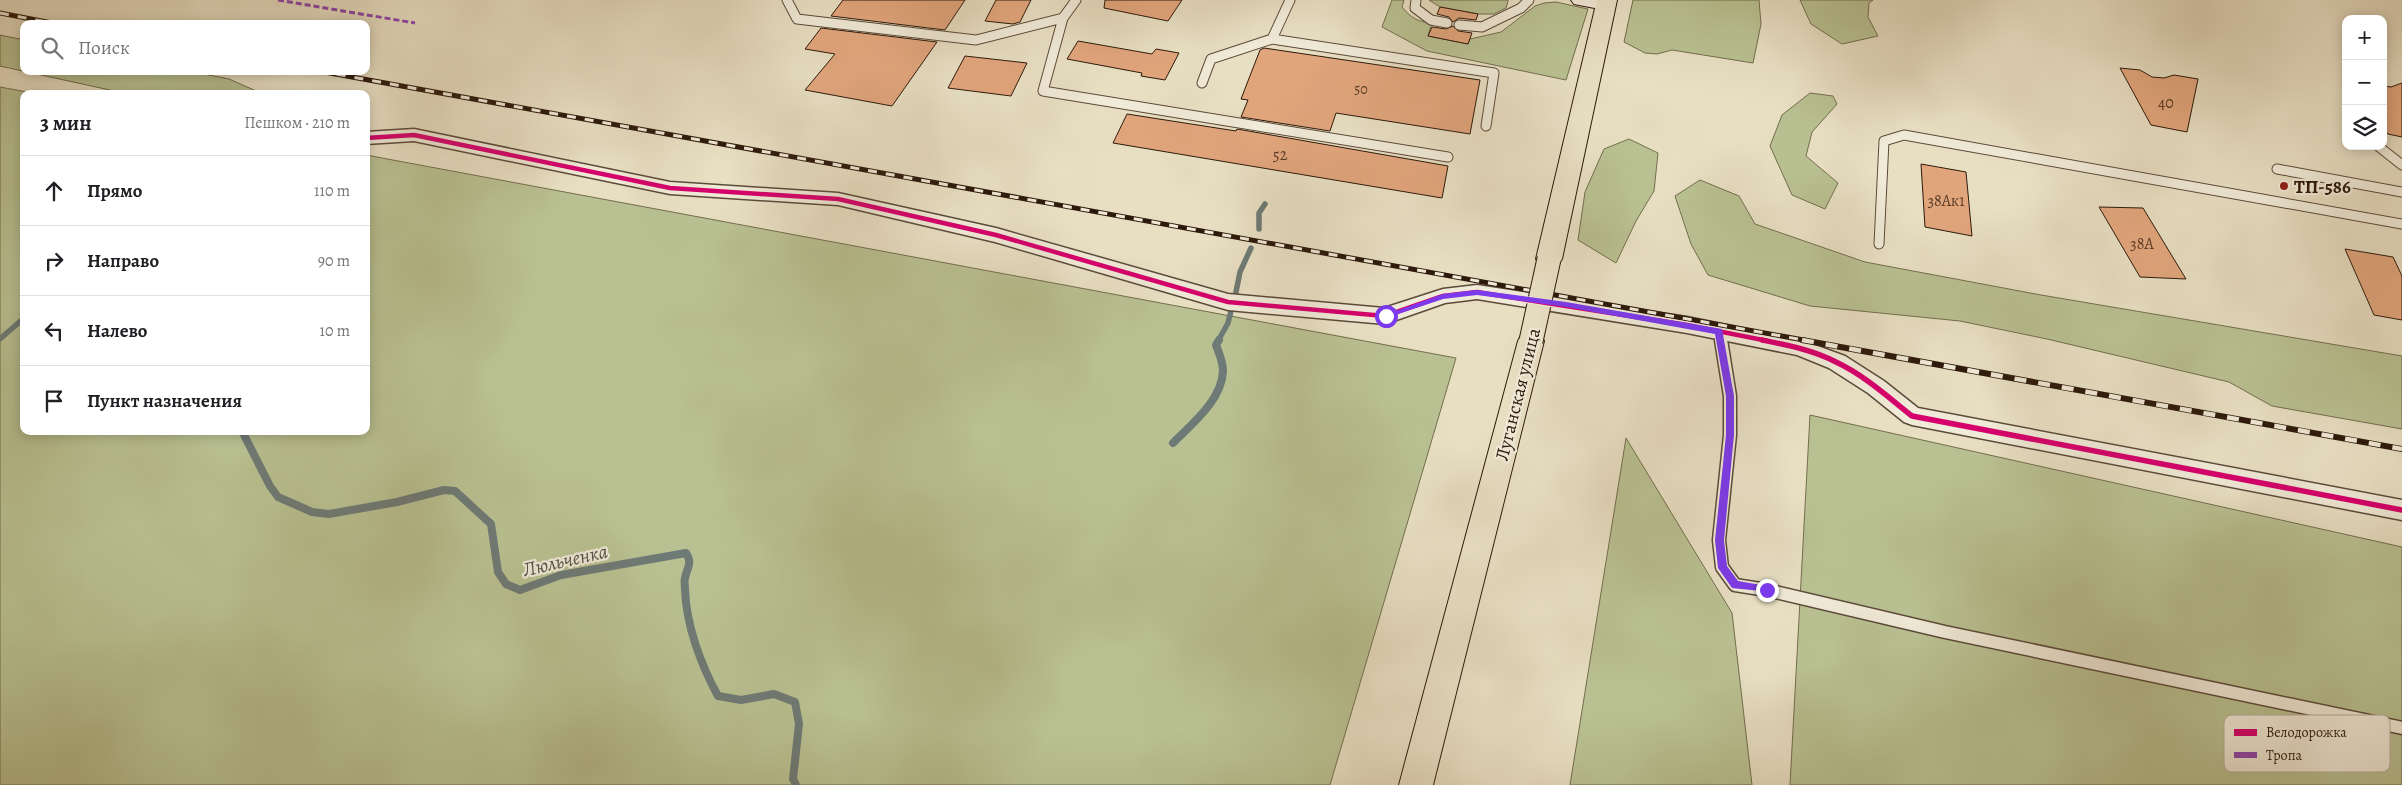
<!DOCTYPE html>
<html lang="ru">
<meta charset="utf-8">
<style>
:root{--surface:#fff;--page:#f2f2f2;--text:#202124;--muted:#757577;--line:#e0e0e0}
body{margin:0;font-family:Alegreya,serif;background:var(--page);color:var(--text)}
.controls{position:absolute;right:15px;top:15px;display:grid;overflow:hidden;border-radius:10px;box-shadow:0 2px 12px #0003}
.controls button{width:45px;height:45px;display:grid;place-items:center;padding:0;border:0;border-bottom:1px solid var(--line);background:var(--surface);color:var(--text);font:25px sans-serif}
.stop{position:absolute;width:15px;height:15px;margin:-11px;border:4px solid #7c3aed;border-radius:50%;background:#fff}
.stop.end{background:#7c3aed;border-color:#fff;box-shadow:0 1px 5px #0008}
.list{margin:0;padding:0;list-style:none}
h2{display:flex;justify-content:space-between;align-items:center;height:65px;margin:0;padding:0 20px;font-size:21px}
h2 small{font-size:16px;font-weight:400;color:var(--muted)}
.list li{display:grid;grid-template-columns:32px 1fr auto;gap:15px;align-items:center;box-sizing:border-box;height:70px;padding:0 20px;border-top:1px solid var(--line)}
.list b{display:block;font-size:19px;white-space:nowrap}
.list em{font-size:16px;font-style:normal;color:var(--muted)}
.icon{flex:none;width:28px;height:28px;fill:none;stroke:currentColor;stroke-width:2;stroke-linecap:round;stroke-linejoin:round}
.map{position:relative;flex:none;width:2402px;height:785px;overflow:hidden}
.search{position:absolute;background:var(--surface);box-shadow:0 2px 12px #0003;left:20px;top:20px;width:350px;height:55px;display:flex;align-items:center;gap:12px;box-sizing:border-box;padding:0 18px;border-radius:10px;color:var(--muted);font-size:19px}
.panel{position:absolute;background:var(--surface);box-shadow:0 2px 12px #0003;left:20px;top:90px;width:350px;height:345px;border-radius:10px}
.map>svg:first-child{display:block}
.green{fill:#b9c192;stroke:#736d4e}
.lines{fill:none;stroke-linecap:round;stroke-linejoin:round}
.stream-far1{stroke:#6e7a75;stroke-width:5.5}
.stream{stroke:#6e7a75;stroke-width:8}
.building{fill:#e1a57c;stroke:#2d190b}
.lane-far1-casing{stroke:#5c4a39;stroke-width:11}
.lane-casing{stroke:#5c4a39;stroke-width:15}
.street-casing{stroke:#5c4a39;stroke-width:3}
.secondary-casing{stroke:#2d190b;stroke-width:2}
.highway-casing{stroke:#2d190b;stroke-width:2}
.lane-far1{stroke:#f0ead8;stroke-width:9}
.lane{stroke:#f0ead8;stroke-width:12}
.street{fill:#f0ead8;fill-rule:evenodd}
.secondary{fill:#f0ead8;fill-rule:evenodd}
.highway{fill:#e8dfc3;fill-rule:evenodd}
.rail-far1-casing{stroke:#2d190b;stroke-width:5}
.rail-casing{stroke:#2d190b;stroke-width:6}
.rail-far1{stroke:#f0ead8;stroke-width:3;stroke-dasharray:9;stroke-linecap:butt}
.rail{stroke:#f0ead8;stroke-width:4.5;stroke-dasharray:12;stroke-linecap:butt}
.highway-bridge-casing{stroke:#2d190b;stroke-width:25;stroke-linecap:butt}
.highway-bridge{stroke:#e8dfc3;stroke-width:23}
.quiet{stroke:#8e44ad;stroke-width:3;stroke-dasharray:6 3;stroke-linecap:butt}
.cycleway-far1-casing{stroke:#f0ead8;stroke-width:7}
.cycleway-casing{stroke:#f0ead8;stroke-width:9}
.cycleway-far1{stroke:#d6006c;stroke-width:4.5}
.cycleway{stroke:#d6006c;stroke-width:5.5}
.route{fill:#7c3aed}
.poi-dot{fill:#8f2418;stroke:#f0ead8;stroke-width:2}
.labels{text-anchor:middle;stroke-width:4.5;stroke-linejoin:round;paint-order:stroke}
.far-number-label{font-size:14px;fill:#5a3c27}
.number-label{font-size:16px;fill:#5a3c27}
.poi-label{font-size:19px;font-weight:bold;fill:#2d190b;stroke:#f0ead8;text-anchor:start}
.street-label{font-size:19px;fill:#2d190b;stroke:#f0ead8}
.water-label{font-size:20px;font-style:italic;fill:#535249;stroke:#f0ead8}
.key{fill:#f0ead8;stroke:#b6ab9a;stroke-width:1}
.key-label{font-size:14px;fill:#2d190b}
</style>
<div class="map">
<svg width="2402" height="785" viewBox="0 0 2402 785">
<rect width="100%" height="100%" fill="#e8dfc3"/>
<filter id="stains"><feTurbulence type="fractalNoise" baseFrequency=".004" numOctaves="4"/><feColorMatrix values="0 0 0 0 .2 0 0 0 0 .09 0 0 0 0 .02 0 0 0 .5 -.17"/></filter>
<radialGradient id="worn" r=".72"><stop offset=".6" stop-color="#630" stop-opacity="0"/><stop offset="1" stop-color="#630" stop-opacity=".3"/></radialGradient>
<path class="green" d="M1392,0H1404L1402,7C1411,18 1418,22 1432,23L1428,36L1468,44L1470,39L1501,32L1535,6L1544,3L1556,2L1588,9L1566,80L1427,51L1382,27Z
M1429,0H1508V1L1506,8L1494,14H1478L1440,7Z
M1633,0H1759L1761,24L1753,63L1672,50L1657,54L1645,53L1624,42Z
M1800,0H1873L1869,3L1868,17L1878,36L1842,44L1811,24Z
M0,35L24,40V71H189L229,79L263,94H128L0,66Z
M0,87L38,94H24V431H366V155L1456,358L1330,785H0Z
M1810,93L1833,96L1837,104L1812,132L1806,156L1838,183L1825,209L1792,195L1770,146L1782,115Z
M1629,139L1658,153L1654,191L1636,221L1616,263L1578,240L1585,192L1604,149Z
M1700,180L1739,196L1755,224L1865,262L2041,295L2402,356V429L2272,406L2229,382L2047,339L1960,321L1810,306L1708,275L1691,244L1675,196Z
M1810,415L2402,547V785H1790Z
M1626,438L1732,613L1752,785H1570Z"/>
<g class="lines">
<path class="stream-far1" d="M1259,229V213L1265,204
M1235,297L1240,272L1251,248
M0,339L24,318
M1218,341L1228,323L1231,311"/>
<path class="stream" d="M242,431L270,486L278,497L312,512L329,514L397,502L444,490L455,491L491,524L498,572L506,584L520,590L561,575L686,553C693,564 687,567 685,578C684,581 685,586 685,589C686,625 701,665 718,696L741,700L774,694L795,702L799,724L793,779L796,785
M1173,443C1192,424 1222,400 1223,371C1223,362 1219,353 1216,345L1219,340"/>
</g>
<path class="building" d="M843,0H965L945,30L831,16Z
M996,0H1031L1020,22L1013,24L985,21Z
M1105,0H1182L1168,21L1104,8Z
M1440,7L1478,14L1476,20L1459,18L1453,22L1449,17L1437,14Z
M1453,26L1458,31L1472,33L1468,44L1428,36L1432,27L1446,29Z
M821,28L937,42L892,106L805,90L835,54L805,49Z
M1078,41L1152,54L1156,49L1179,53L1165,80L1141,76L1142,73L1067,59Z
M1264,48L1480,80L1470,134L1336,113L1330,131L1241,117L1248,100L1241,99L1260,50Z
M965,56L1027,63L1011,96L948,88Z
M2120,68L2140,70L2152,77L2164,78L2174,75L2198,79L2187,132L2151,125Z
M2402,83V137L2388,134L2383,128V86L2391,87Z
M1127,114L1236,131L1237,129L1448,166L1442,198L1113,143Z
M1921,164L1966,172L1972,236L1925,227Z
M2099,207L2143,208L2186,279L2140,277Z
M2345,249L2393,257L2402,276V320L2374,315Z"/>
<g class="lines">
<g class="lane-far1-casing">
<path id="lane-far1" d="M787,0L797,19L976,40L1063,18L1076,0
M1416,0L1415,8L1431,20L1447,23
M1063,18L1043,91L1448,157
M1459,25L1482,27L1521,8L1529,0
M1272,39L1290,0
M1202,83L1211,59L1272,39L1494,73L1486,126
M2378,146L2402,165
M2277,169L2402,192
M1879,244L1884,141L1904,135L2402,224
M1719,331L1721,341"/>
</g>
<g class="lane-casing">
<path id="lane" d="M1721,340L1730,396V435L1719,540L1722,567L1735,585L1767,590L1945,632L2402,728"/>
</g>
<g class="street-casing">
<path id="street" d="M414,129L670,182L838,193L996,228L1228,294L1384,308L1443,289L1477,285L1687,317L1801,340L1845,356L1884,381L1918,408L2402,500V520L1912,425L1904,422L1868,393L1829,368L1797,355L1687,333L1477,299L1445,303L1385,324L1228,310L995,242L838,205L670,194L414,141L366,144V132Z"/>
</g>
<g class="secondary-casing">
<path id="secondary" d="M1571,0H1612L1615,4L1612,8L1605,10L1574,4Z"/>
</g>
<g class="highway-casing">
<path id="highway" d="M1597,0H1617L1562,259L1558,265L1549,268L1540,265L1536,259Z
M1531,331L1540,334L1544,341L1433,785H1399L1518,341L1522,334Z"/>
</g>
<use href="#lane-far1" class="lane-far1"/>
<use href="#lane" class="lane"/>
<use href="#street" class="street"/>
<use href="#secondary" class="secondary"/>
<use href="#highway" class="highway"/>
<g class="rail-far1-casing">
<path id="rail-far1" d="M0,13L57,24
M319,71L1809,341"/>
</g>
<g class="rail-casing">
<path id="rail" d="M1802,340L2402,449"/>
</g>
<use href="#rail-far1" class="rail-far1"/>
<use href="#rail" class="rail"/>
<g class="highway-bridge-casing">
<path id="highway-bridge" d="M1531,341L1549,259"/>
</g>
<use href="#highway-bridge" class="highway-bridge"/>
<path class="quiet" d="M278,0L415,23"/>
<g class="cycleway-far1-casing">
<path id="cycleway-far1" d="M366,138L414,135L670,188L838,199L996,235L1228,302L1385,316L1443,296L1477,292L1687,325L1768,341"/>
</g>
<g class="cycleway-casing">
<path id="cycleway" d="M1762,340C1787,345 1813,350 1836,362C1864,375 1888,397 1912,416L2402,510"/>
</g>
<use href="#cycleway-far1" class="cycleway-far1"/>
<use href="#cycleway" class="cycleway"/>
</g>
<path class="route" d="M1477,290L1566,302L1722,329L1734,396V435L1724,540L1727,566L1738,581L1767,586L1771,590L1770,592L1732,588L1718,568L1715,540L1726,435V396L1715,334L1566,307L1477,295L1443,299L1386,318L1382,316L1443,294Z"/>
<circle class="poi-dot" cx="2284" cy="186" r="5"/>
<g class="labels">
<g class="far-number-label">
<text x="1361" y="94">50</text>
</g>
<g class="number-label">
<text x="2166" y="108">40</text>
<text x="1280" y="160">52</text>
<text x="1946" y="206">38Ак1</text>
<text x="2142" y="249">38А</text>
</g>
<g class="poi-label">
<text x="2294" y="193">ТП-586</text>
</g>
<g class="street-label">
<text transform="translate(1517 394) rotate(-76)" y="7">Луганская улица</text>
</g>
<g class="water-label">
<text transform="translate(565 560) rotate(-13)" y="7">Люльченка</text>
</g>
</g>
<rect x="2224" y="715" width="166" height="57" rx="8" class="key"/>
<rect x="2234" y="729" width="23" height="7" fill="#d6006c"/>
<rect x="2234" y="752" width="23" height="6" fill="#8e44ad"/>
<g class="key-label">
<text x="2266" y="737">Велодорожка</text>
<text x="2266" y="760">Тропа</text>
</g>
<rect width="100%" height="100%" filter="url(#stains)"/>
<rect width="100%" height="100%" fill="url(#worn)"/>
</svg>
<div class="controls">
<button>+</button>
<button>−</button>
<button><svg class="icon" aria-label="layers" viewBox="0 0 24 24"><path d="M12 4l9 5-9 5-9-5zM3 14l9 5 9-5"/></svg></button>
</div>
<div class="stop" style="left:1386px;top:316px"></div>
<div class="stop end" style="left:1767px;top:590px"></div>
<div class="search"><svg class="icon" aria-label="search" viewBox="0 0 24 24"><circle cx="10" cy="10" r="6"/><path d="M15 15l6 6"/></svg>Поиск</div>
<section class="panel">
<h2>3 мин<small>Пешком · 210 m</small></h2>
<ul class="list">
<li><svg class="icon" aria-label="ahead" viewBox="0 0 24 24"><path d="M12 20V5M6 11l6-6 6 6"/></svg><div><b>Прямо</b></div><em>110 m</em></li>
<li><svg class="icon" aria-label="right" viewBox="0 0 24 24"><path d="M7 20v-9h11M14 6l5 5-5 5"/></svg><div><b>Направо</b></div><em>90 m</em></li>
<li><svg class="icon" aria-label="left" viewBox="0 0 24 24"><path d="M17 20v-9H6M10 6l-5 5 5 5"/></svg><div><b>Налево</b></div><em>10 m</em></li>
<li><svg class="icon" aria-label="arrive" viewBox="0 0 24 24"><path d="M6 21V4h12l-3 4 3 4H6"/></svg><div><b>Пункт назначения</b></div></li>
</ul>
</section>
</div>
